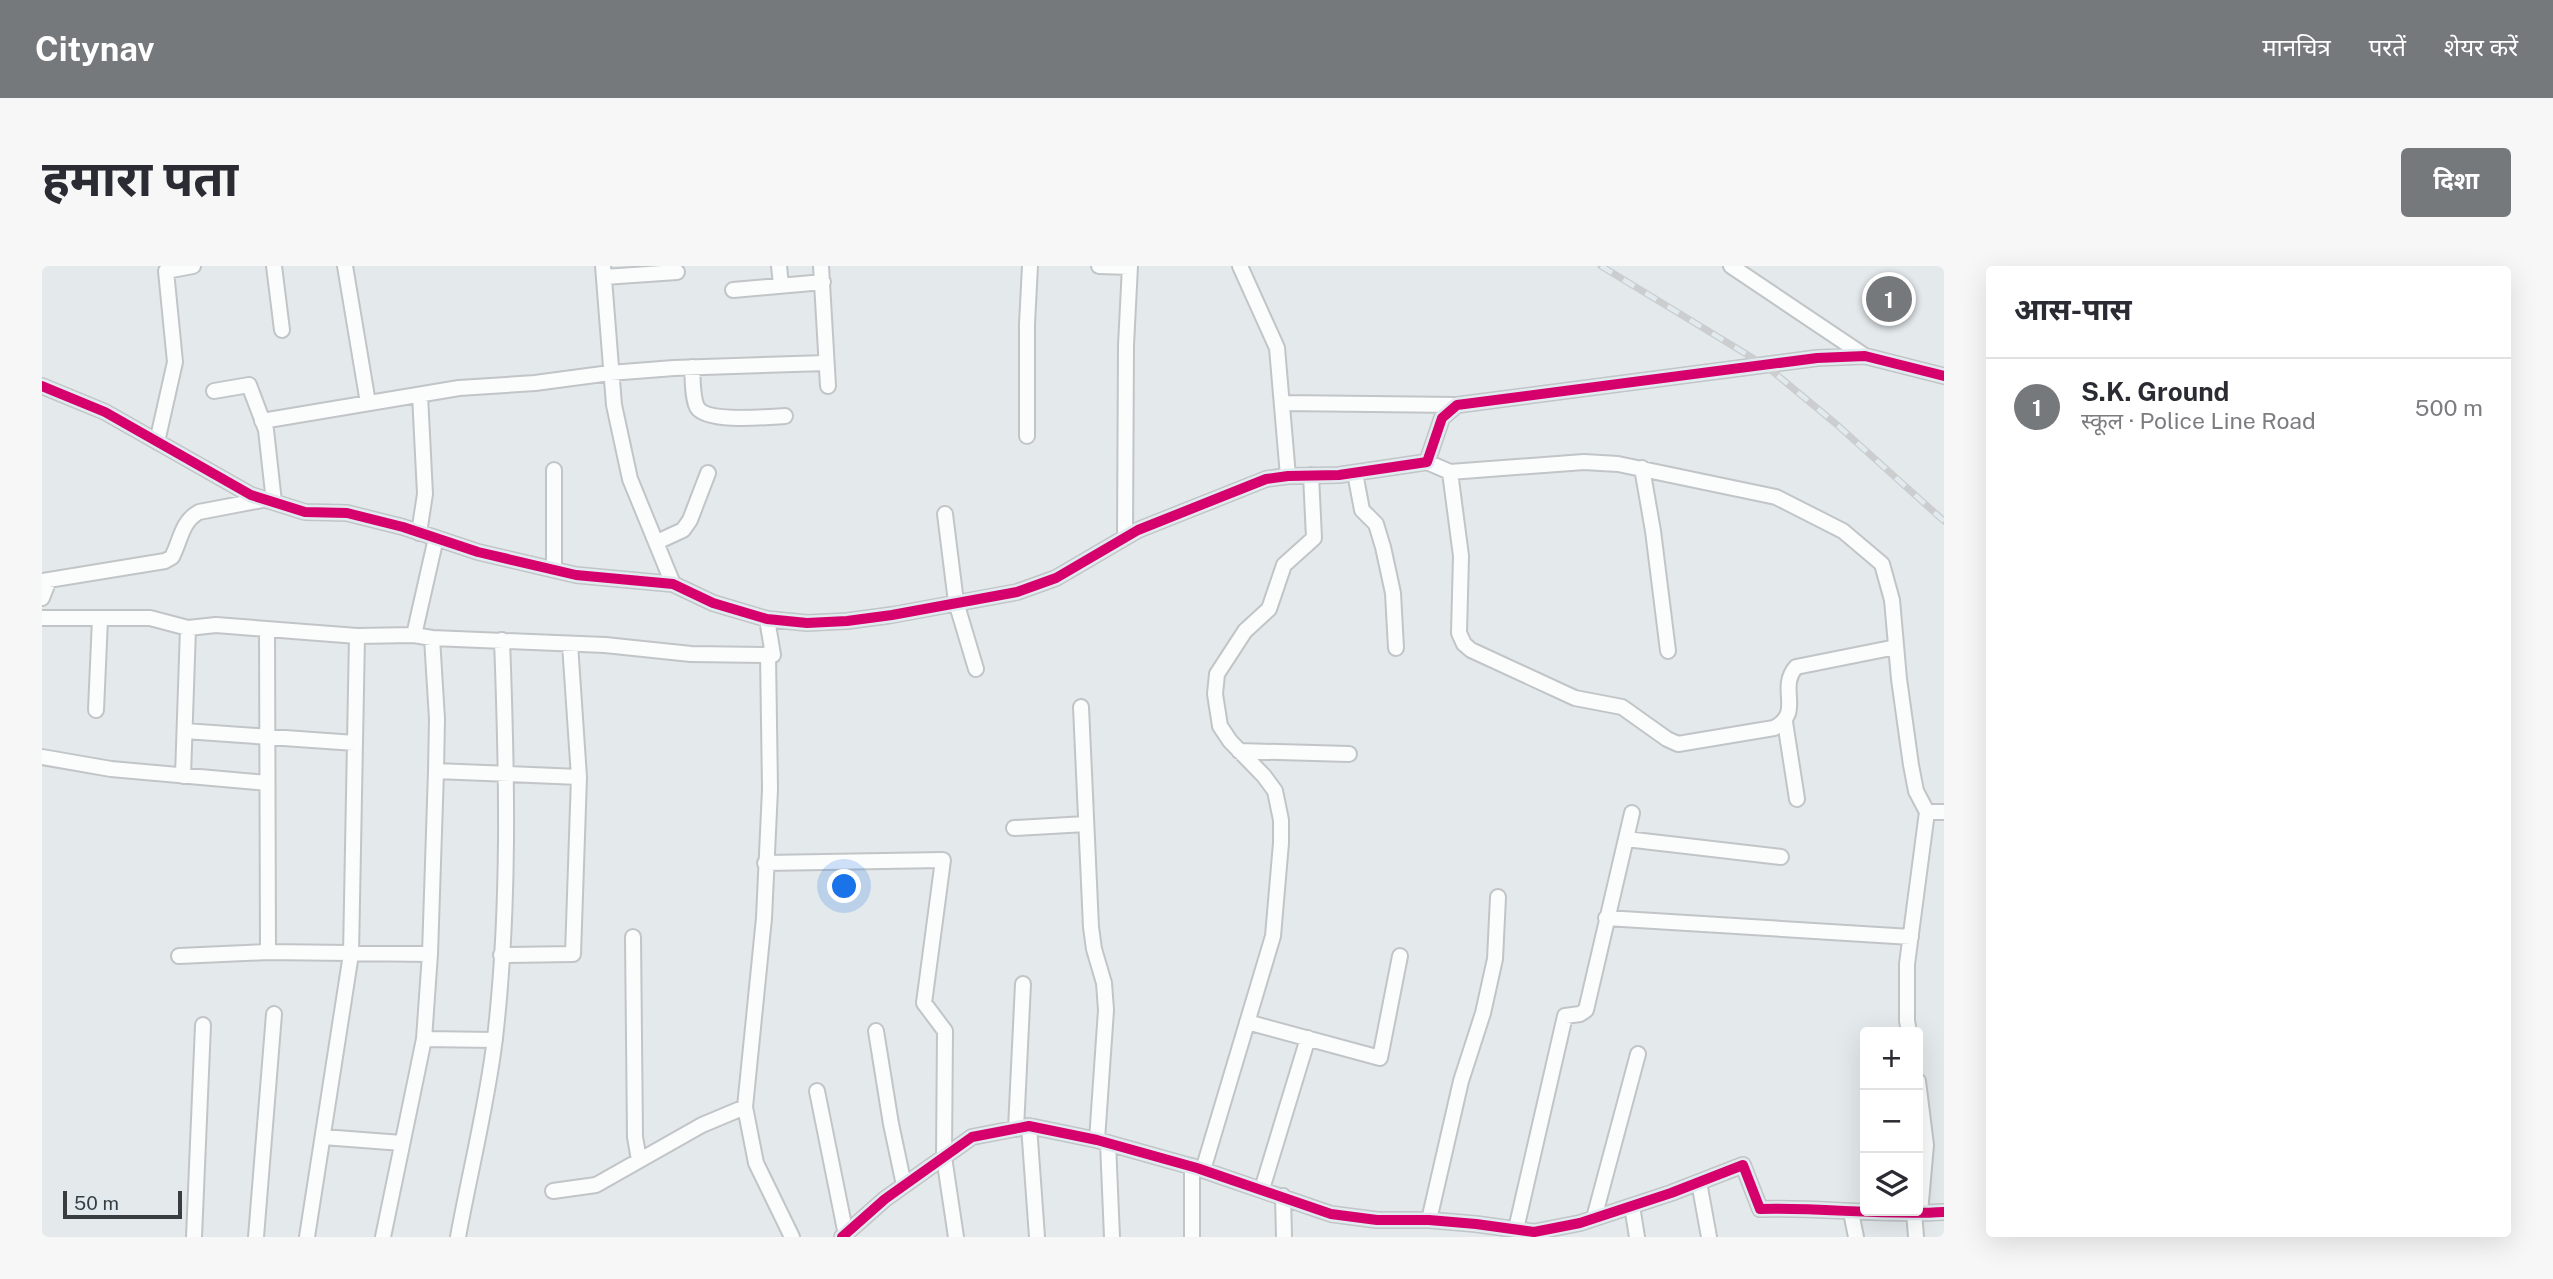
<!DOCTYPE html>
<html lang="hi">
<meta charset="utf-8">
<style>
:root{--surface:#fff;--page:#f7f7f7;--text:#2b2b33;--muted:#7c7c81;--line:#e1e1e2;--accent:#76797c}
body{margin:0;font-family:"Public Sans","Noto Sans Devanagari",sans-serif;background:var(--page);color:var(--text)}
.controls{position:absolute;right:21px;bottom:21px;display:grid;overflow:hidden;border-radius:7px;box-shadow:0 7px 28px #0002}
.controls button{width:63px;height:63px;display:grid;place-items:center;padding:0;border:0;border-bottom:2px solid var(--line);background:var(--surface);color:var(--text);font:35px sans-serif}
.scale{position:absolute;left:21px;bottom:18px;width:119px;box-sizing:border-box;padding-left:7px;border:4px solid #3a3d40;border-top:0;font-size:19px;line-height:24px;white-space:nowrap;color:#3a3d40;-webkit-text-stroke:5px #e0eaef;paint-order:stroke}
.you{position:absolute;left:803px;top:621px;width:24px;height:24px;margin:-18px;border:5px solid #fff;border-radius:50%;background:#1a73e8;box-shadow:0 0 0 10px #1a73e833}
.badge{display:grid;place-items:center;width:46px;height:46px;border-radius:50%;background:var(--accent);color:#fff;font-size:23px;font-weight:700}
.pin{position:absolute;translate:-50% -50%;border:4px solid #fff;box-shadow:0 2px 7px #0006}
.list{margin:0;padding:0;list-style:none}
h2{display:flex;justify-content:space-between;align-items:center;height:91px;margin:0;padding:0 28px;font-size:30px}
h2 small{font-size:23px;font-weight:400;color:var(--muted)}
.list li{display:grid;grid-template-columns:46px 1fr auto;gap:21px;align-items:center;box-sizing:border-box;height:98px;padding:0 28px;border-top:2px solid var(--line)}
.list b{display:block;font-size:26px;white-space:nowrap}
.list p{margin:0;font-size:23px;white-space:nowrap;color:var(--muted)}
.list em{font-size:23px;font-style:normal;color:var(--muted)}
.icon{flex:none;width:38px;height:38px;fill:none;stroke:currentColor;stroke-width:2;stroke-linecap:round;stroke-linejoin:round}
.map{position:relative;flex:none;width:1902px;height:971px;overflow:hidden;border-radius:7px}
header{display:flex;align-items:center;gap:42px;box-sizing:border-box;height:98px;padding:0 35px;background:var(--accent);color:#fff}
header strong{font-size:33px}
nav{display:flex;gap:38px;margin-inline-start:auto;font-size:24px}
.intro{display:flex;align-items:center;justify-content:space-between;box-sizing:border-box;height:168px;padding:0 42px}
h1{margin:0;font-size:49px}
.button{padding:18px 32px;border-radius:7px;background:var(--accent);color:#fff;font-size:24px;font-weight:700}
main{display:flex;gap:42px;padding:0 42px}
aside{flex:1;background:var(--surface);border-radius:7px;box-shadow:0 7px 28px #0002}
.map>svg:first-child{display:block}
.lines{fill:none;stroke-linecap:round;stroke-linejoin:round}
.minor-casing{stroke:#c1c5c7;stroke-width:18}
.minor{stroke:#fbfcfc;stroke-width:14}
.rail-casing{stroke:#cbcdce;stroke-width:7}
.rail{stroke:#e0eaef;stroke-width:4.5;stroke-dasharray:13;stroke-linecap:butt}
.cycleway-casing{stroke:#e0eaef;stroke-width:15}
.cycleway{stroke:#d6006c;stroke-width:10}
</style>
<header>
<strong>Citynav</strong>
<nav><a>मानचित्र</a><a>परतें</a><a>शेयर करें</a></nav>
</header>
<div class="intro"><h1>हमारा पता</h1><a class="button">दिशा</a></div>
<main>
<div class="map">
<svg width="1902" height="971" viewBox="0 0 1902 971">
<rect width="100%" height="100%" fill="#e4e9ec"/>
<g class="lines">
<g class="minor-casing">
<path id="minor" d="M232,0L240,64
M303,0L326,137
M561,0L572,139L588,213L631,318
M737,0L739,19
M779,0L786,120
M1057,0L1088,1
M1198,0L1235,82L1246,210
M1689,0L1823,90
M562,11L635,6
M691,24L781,16
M650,101C651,113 650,131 655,141C664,157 725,151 743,150
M0,120L63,146L209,229L263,246L305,247L361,261L436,286L534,309L631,318L671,337L725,353L765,357L805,355L850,349L975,326L1014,312L1096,264L1224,213L1246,210L1297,209L1385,196L1400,152L1415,139L1775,92L1823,90L1902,110
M172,125L207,119L224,164L232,236
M1242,137L1415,139
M220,155L417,122L493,117L568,107L632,102L784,97
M985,170V58L988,0
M115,176L133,96L124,5L151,0
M1385,196L1408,206L1542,196L1576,198L1734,231L1801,265L1840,298L1850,334L1857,413L1869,499L1874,525L1885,546H1902
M1600,202L1611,265L1626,385
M512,204V303
M1408,206L1419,290L1417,367L1422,378L1429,384L1533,432L1580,441L1625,473L1636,478L1732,462C1762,446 1735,423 1754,401L1854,381
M1313,207L1320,244L1334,258L1341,281L1351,327L1354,382
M903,248L914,336L934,403
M377,267L383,228L378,129
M1083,271L1084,79L1088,0
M615,276L641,264L648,254L666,207
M0,315L123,295L130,291C139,274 139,256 157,246L220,234
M0,332L7,314
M0,352H108L146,362L174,359L315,370L372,369L390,372L563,379L649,388L731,389L725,353
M225,363L226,686
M372,369L394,272
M726,389L728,523L722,652L703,841L714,897L750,971
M1039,441L1049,661L1052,683L1062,717L1064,744L1055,874
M54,444L58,353
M1743,456L1755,533
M143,465L313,477
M1197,485L1307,488
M0,491L69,503L225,517
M394,505L537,511
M141,510L146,362
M972,562L1044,558
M1584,573L1739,591
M723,597L901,594L882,737L903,765L902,891L914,971
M1564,652L1869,671
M591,671L593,871L597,894
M459,689L531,688L537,511L528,378
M137,690L226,686L388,688
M1205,756L1338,792L1358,690
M834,765L849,858L862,919
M1867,766L1865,755V698L1885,546
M382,773L453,774
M1876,815L1884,879L1878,947
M775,825L804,969
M987,860L995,971
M974,863L981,718
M281,871L360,877
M1066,877L1070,971
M1161,904L1231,670L1239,577V554L1233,525L1222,510L1188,475L1178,460L1173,428L1175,408L1203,365L1227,343L1242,299L1272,272L1269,209
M1657,916L1667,971
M1220,923L1266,772
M511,925L554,919L660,859L703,841
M1241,930L1242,971
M1590,940L1595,971
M1809,946L1814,971
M1872,946L1874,971
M1552,952L1596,788
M1387,954L1419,815L1441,747L1453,693L1456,631
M1474,963L1523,750L1538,748L1544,744L1590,547
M152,971L161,759
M214,971L232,748
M265,971L309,688L315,370
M341,971L382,773L388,688L394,505L395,453L390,372
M416,971C428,905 445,839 453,772C468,641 465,507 460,374
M800,971L843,933L930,871L987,860L1055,874L1155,902L1289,948L1335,954H1387L1434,958L1492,966L1538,957L1629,927L1701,899L1718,943C1779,941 1841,950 1902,946
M1150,971V900"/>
</g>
<use href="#minor" class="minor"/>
<g class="rail-casing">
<path id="rail" d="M1559,0L1724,100L1793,157L1902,255"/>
</g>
<use href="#rail" class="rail"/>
<g class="cycleway-casing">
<path id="cycleway" d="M0,120L63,146L209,229L263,246L305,247L361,261L436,286L534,309L631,318L671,337L725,353L765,357L805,355L850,349L975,326L1014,312L1096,264L1224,213L1246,210L1297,209L1385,196L1400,152L1415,139L1775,92L1823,90L1902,110
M800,971L843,933L930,871L987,860L1055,874L1155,902L1289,948L1335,954H1387L1434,958L1492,966L1538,957L1629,927L1701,899L1718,943C1779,941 1841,950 1902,946"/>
</g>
<use href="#cycleway" class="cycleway"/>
</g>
</svg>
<div class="controls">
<button>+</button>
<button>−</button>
<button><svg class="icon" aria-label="layers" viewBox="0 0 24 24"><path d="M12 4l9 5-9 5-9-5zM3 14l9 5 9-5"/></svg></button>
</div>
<div class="scale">50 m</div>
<div class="you"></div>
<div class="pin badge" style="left:1847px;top:33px">1</div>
</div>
<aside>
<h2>आस-पास<small></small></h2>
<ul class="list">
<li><span class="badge">1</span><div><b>S.K. Ground</b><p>स्कूल · Police Line Road</p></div><em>500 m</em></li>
</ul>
</aside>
</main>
